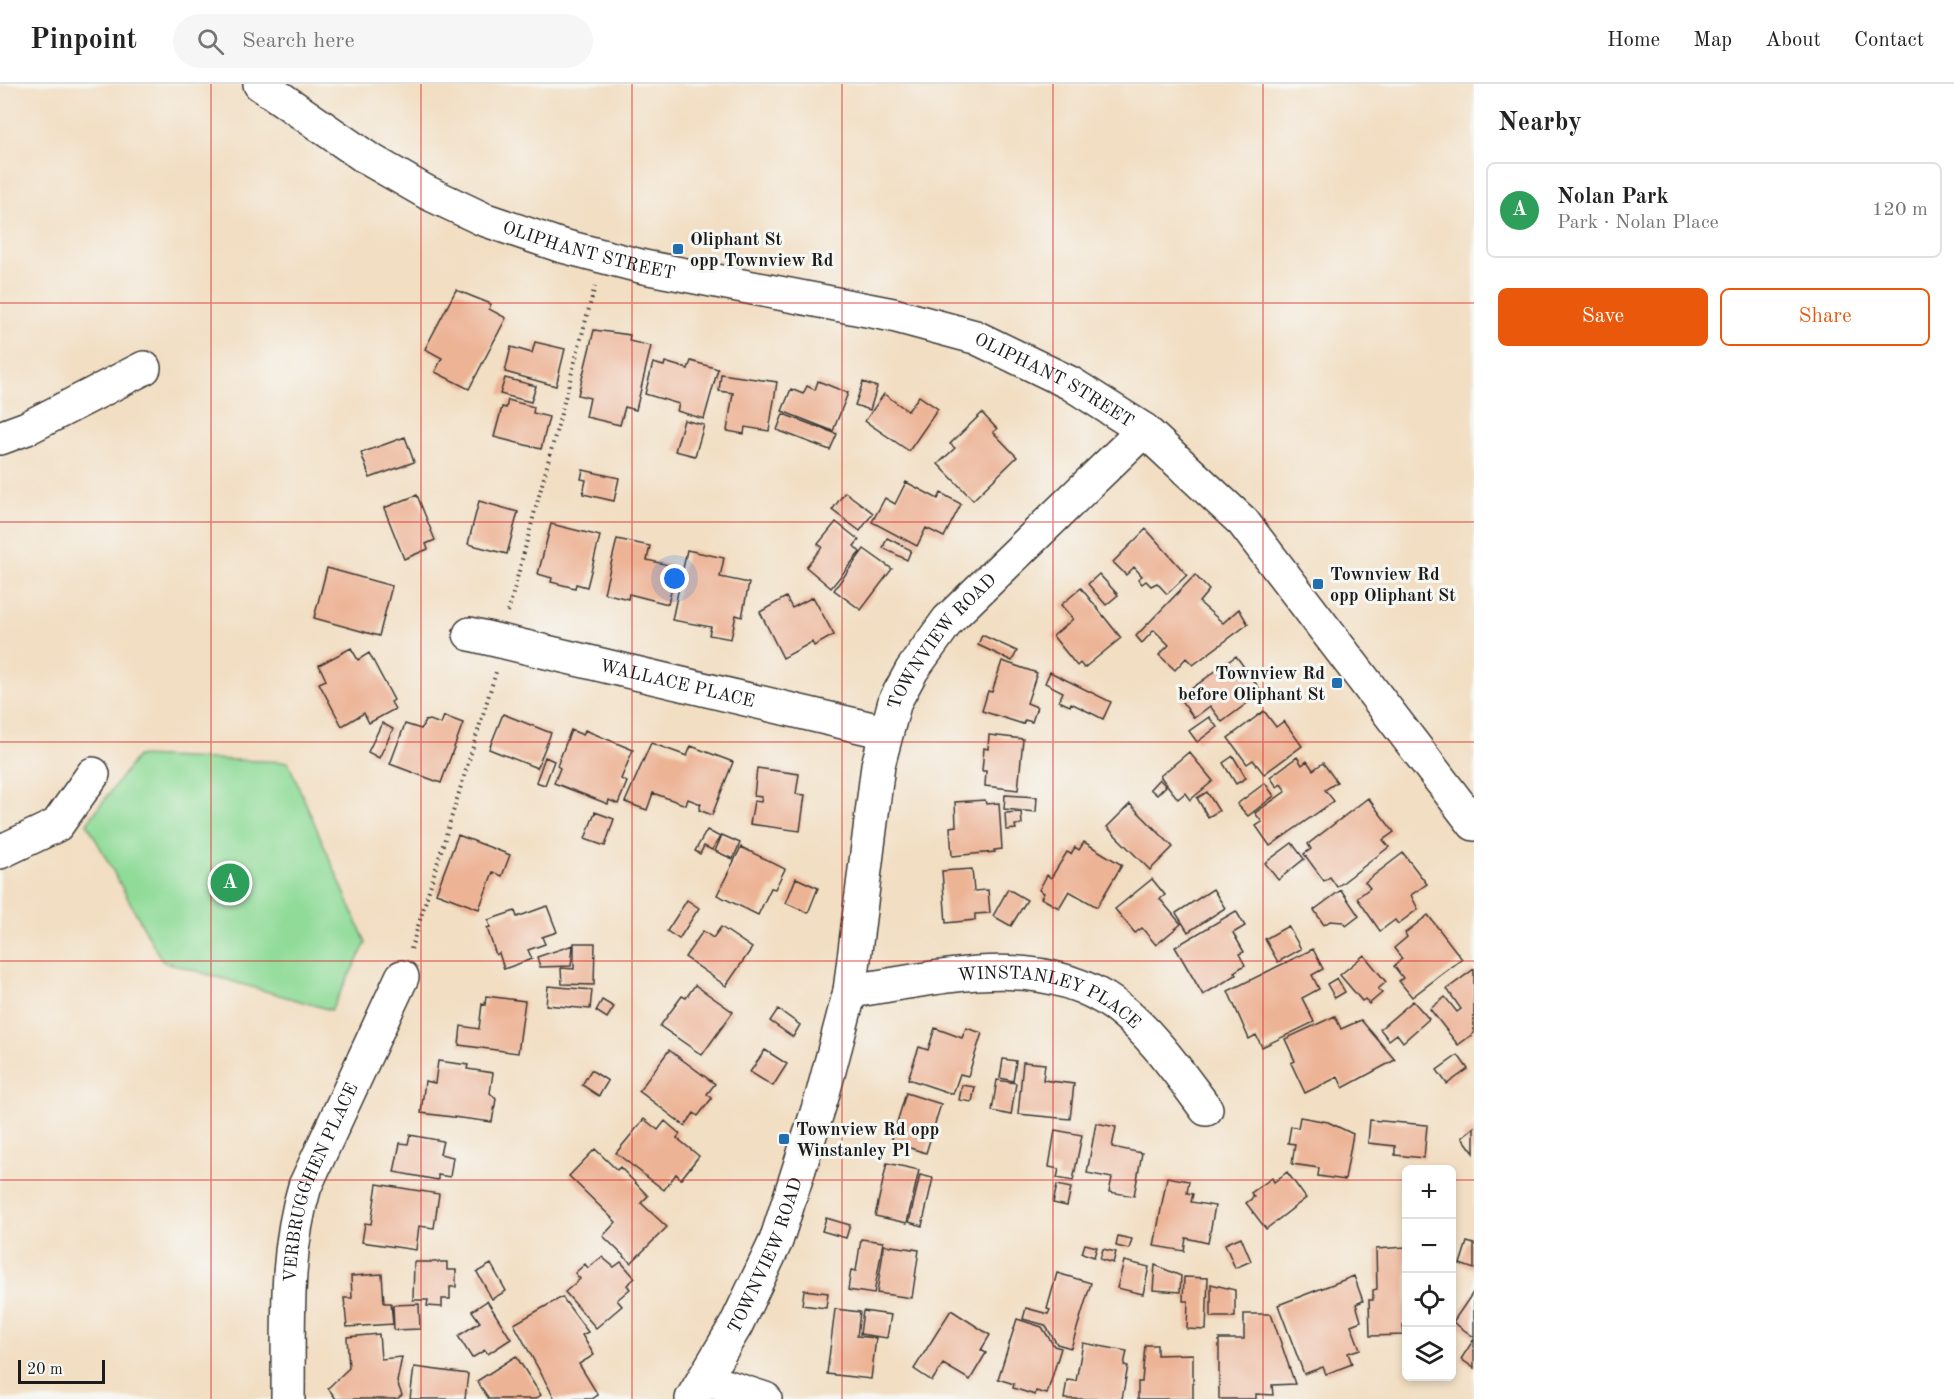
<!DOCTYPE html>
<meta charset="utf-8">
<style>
:root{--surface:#fff;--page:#f6f6f6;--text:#222;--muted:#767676;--line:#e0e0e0;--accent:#ea580c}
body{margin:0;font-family:"Old Standard TT",serif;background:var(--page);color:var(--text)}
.controls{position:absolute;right:18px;bottom:18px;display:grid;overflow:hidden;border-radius:9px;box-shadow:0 3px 9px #0003}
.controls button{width:54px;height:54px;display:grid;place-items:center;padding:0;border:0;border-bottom:2px solid var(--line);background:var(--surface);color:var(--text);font:30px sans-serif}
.scale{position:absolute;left:18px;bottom:15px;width:87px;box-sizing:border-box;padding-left:6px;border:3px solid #1c1c1c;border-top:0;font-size:16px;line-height:21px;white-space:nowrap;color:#1c1c1c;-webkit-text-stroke:4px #f6f6f2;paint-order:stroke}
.you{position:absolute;left:675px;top:495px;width:21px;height:21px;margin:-15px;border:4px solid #fff;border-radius:50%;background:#1a73e8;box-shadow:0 0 0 9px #1a73e833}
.badge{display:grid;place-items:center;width:39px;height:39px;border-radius:50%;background:var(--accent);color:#fff;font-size:20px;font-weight:700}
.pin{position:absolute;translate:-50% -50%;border:3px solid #fff;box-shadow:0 2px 6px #0006}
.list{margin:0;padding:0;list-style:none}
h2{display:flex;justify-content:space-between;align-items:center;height:78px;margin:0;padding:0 24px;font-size:26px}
h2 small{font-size:20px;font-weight:400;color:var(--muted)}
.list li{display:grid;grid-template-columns:39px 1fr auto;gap:18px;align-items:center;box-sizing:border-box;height:96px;margin:0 12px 12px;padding:0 12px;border:2px solid var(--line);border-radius:9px}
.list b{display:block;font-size:22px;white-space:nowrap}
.list p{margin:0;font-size:20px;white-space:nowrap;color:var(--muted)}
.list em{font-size:20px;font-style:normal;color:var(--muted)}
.actions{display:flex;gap:12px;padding:18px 24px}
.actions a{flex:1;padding:14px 0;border:2px solid var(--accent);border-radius:9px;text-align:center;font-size:21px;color:var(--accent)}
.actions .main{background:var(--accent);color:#fff}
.icon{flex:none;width:33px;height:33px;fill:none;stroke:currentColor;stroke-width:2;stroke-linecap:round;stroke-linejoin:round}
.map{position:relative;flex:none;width:1474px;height:1315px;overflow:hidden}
header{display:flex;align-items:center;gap:36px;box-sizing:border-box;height:84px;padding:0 30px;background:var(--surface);border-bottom:2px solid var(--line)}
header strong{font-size:28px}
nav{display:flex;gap:33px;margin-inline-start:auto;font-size:21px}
.search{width:420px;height:54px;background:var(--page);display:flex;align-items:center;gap:15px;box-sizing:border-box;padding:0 21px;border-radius:33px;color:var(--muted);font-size:22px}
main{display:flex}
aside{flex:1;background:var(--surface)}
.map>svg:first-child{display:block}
.green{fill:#90db98;stroke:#567c5a;stroke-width:1.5}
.building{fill:#edb395}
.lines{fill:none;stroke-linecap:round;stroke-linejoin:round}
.minor-casing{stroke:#3c3935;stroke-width:36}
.tertiary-casing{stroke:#3c3935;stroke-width:36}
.path{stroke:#3c3935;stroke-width:4;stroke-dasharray:1.5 4.5;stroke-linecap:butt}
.minor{stroke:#fff;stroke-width:33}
.tertiary{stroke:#fff;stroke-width:33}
.grid{fill:none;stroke:#d62828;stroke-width:1.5;stroke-opacity:0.55}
.poi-dot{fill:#1f6fb2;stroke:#f6f6f2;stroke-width:2}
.labels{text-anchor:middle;stroke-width:6;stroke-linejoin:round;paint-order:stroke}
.poi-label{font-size:18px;font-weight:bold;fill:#1c1c1c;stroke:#f6f6f2;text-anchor:start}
.street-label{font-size:18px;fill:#1c1c1c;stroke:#f6f6f2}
</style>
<header>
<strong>Pinpoint</strong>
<div class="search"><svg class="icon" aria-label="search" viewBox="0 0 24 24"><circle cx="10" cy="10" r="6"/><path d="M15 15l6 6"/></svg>Search here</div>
<nav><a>Home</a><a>Map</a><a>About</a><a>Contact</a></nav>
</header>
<main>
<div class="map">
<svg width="1474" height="1315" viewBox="0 0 1474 1315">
<rect width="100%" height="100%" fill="#f6f6f2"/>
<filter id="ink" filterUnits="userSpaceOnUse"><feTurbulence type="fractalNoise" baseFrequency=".0167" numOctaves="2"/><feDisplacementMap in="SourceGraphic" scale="12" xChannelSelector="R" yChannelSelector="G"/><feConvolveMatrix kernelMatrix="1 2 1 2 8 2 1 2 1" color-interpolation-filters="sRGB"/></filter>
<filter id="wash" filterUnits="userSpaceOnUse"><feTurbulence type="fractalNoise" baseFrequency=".008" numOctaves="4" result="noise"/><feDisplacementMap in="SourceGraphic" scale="24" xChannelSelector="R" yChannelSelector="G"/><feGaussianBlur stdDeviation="1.35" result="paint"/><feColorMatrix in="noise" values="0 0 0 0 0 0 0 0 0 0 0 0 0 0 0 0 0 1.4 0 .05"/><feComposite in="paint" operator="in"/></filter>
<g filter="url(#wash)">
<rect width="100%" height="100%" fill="#f2dec2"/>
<path class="green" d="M137,672L288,678L366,859L331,926L162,877L87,739Z"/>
<g id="blocks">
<path class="building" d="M456,206L491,220L489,225L506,234L469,305L435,288L442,274L425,265Z
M594,246L630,251L629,257L651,262L636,326L625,323L620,341L586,333L590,314L578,311Z
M535,258L565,265L556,302L505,288L511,263L532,269Z
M691,277L718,285L704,335L677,327L679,320L645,310L653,279L664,282L665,278L688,285Z
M721,290L777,298L769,347L745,343L744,350L727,347L733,309L719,307Z
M505,294L536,302L531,318L500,310Z
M818,297L848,309L833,347L782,327L791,305L803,310L807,302L815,306Z
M863,298L877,303L870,326L855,321Z
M884,310L908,327L919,312L938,325L909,367L865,337Z
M508,316L534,323L533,329L549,333L541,365L494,353L502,323L506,324Z
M982,329L997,345L993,348L1017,373L973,416L938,380L955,364L950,360Z
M783,330L837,350L830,366L777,346Z
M684,336L704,341L695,372L675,367Z
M405,353L414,378L370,394L361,369Z
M583,386L619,394L614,417L583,410L586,396L581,395Z
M906,398L938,415L941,409L961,420L944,453L926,444L917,462L872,438L885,414L895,420Z
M845,408L873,429L860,447L832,426Z
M417,411L435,456L426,460L428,465L404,475L384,424Z
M479,417L518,428L507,470L468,460Z
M836,438L859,456L854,462L860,468L831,504L806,483L822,463L818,460Z
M551,440L600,452L587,503L576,500L575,504L551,498L552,494L538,490Z
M1146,445L1187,491L1167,510L1157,499L1151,502L1146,497L1142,500L1138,495L1142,492L1134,483L1126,491L1113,478Z
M887,454L911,466L907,476L883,464Z
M617,455L650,462L647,476L677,483L668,520L629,510L628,515L604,509Z
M864,465L892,485L861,526L834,506Z
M687,466L724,474L720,493L749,499L742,533L736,531L731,555L709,551L711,543L672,536Z
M327,484L392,502L379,552L314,534Z
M1099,490L1118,511L1106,521L1088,500Z
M1195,491L1209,506L1199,518L1223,539L1239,525L1248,540L1193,581L1186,574L1175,586L1159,571L1169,561L1154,546L1142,559L1136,552Z
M1081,504L1121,554L1084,584L1080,579L1077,582L1053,552L1073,535L1061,521Z
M786,513L792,524L813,513L834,551L814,562L812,558L783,574L760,528Z
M982,551L1017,567L1012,577L978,561Z
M351,564L358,576L369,569L394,616L391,618L395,625L369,639L364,629L342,642L319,599L326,596L319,581Z
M1236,572L1262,608L1222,638L1210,622L1194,634L1179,614Z
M1002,577L1037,589L1027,619L1037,623L1032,638L1025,636L1023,640L982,627L988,607L992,608Z
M1050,588L1111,618L1103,635L1071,619L1070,622L1059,617L1063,608L1045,599Z
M1264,627L1276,643L1284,637L1302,662L1264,690L1253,676L1247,680L1228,654Z
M503,630L551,649L537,684L489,665Z
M444,632L463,639L441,699L390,680L405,640L421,645L425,637L430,636L441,640Z
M1209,633L1217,643L1197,658L1189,647Z
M382,639L393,645L379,674L368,668Z
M571,646L583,651L585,646L633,666L621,695L627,698L618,720L609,716L608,720L554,699L560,684L557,682Z
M989,651L1023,655L1018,706L985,702L986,687H982L984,664L988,665Z
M651,659L687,672L691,662L733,678L712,731L699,726L701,720L688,715L686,721L653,709L647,726L625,718Z
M1189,668L1213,697L1190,716L1185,709L1178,715L1160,692Z
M1233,672L1246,694L1236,700L1223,679Z
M545,673L554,677L545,701L536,698Z
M1297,673L1302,681L1307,677L1313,686L1323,679L1337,698L1325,706L1334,717L1270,762L1256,742L1262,738L1255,729L1286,707L1281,700L1277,703L1270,693Z
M757,684L799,690L796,710L805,711L800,747L750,740L754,717L761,718L762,713L754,712Z
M1159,695L1166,702L1157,711L1150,705Z
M1265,699L1274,712L1248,732L1237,720Z
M1207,708L1219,727L1208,733L1197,714Z
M1005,711L1037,713L1036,728L1004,725Z
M1368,714L1394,748L1383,756L1389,763L1337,803L1330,793L1324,797L1304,770L1311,765L1308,760Z
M985,716L986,720L999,719L1002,765L994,766L995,768L952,772L950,743L956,742L955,718Z
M1130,720L1173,763L1150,786L1107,743Z
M595,728L614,735L605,762L585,755Z
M1021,728L1022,740L1015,741L1016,745L1006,746L1005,729Z
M707,746L720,753L712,766L704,762L700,770L695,767Z
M458,751L510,771L502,792L493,788L479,825L436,809Z
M722,751L740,759L733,775L715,767Z
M1084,758L1122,781L1097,823L1069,807L1059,824L1041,814L1044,809L1039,806L1047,791L1051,794L1067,768L1071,770L1075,763L1079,766Z
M1292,759L1304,775L1278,796L1265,779Z
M741,763L785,785L775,805L771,804L758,831L717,811Z
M1403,769L1427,800L1411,811L1418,825L1398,840L1395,836L1380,847L1357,814L1370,804L1365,798Z
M972,785L974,807L988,806L990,829L975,830V836L946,839L942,787Z
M796,794L818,804L808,829L786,819Z
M1152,795L1165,811L1160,815L1181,840L1156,861L1142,844L1135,849L1115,825Z
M1008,805L1027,816L1011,842L993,832Z
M1213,805L1225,824L1188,848L1176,829Z
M1341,806L1359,832L1346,842L1343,838L1330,837L1324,841L1314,826Z
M687,816L699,824L679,855L667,847Z
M547,822L557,848L542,853L545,860L528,866L532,875L504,885L499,869L496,871L487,844L490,843L488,836L515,827L517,833Z
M1236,827L1245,842L1233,849L1244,868L1239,870L1245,881L1234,888L1236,891L1203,911L1175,863Z
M1428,831L1462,875L1412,913L1399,897L1403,894L1394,882L1402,875L1394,864L1407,853L1405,849Z
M1288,842L1301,865L1278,878L1265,855Z
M721,843L752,864L726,902L685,873L703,847L713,854Z
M574,859H595L594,901L562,900L561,884L574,885Z
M573,861L571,882L540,883L537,873Z
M1313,865L1323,885L1312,891L1319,905L1302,914L1314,938L1262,963L1256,951L1249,955L1228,907Z
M1364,871L1386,898L1378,905L1382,909L1369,920L1365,915L1362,917L1340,891Z
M1474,885V949L1458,961L1430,925L1445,913L1457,928L1461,925L1447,905Z
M1337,894L1345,908L1335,914L1327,900Z
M695,901L733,928L702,971L660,942L682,912L686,914Z
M548,902L592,906L590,925L546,921Z
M486,912L525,917L518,969L459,961L461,942L479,945L482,920L485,921Z
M602,916L614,923L607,934L596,927Z
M1413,917L1429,935L1403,958L1397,950L1389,956L1380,945Z
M778,925L800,941L793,953L770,937Z
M1335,932L1341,945L1361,936L1395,976L1343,1004L1338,993L1305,1009L1291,979L1295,977L1285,955Z
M935,944L962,954L966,944L982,949L968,992L960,990L953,1010L908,995L919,963L928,966Z
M669,966L715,1000L707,1010L712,1014L698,1032L694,1029L685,1042L639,1007Z
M765,966L787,980L773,1002L750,988Z
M1458,971L1468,985L1447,1000L1437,986Z
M1003,975L1016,977L1013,997L1000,994Z
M438,977L468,981L467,985L493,989L490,1009L496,1015L492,1038L421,1029L425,997L435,999Z
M1023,978L1045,980L1043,996L1074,1000L1070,1035L1018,1030Z
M591,986L608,997L599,1012L582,1001Z
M997,996L1016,999L1011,1031L992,1027Z
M962,1001L975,1003L972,1018L959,1016Z
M906,1009L941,1020L926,1069L891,1058Z
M1300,1033L1328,1038L1353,1050L1345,1096L1318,1092L1319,1084L1292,1080L1295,1060L1288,1059L1291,1042L1298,1044Z
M644,1035L658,1046L665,1037L680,1050L677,1054L699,1072L681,1095L676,1090L664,1106L616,1069Z
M1370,1036L1427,1041L1424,1074L1395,1071V1062L1368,1059Z
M1096,1039L1116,1043L1112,1063L1142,1069L1134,1112L1109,1108L1112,1094L1087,1089Z
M1474,1043V1069L1462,1053Z
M1055,1046L1082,1051L1073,1097L1057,1094L1059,1085L1049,1083Z
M410,1051L443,1057L440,1070L453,1073L450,1093L438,1091V1096L394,1088L400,1059L408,1060Z
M595,1065L617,1086L620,1083L648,1112L641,1119L667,1143L631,1179L603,1152L616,1138L569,1092Z
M887,1079L919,1086L907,1139L875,1132Z
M1287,1088L1306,1114L1266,1145L1246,1119L1254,1113L1251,1109L1272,1094L1274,1098Z
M920,1091L933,1094L922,1142L909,1138Z
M1167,1093L1189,1097L1187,1109L1193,1110L1191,1118L1215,1122L1208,1159L1186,1154L1184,1167L1154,1162Z
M377,1100L439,1110L434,1144L419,1142L416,1166L362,1158L365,1139L371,1140Z
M1057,1101L1071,1104L1067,1122L1053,1119Z
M826,1134L850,1141L846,1154L822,1147Z
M1118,1152L1132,1155L1129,1165L1116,1162Z
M1241,1153L1251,1177L1235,1184L1225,1160Z
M861,1155L883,1158L874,1210L848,1206L851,1186L856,1187Z
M1467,1158L1474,1160V1185L1460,1180Z
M1085,1160L1097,1163L1094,1173L1082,1169Z
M884,1161L919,1166L912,1214L877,1209Z
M1406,1163V1241H1403L1404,1251L1370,1252L1369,1216H1373V1206L1377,1205L1376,1165Z
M1103,1165L1116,1168L1113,1179L1100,1175Z
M602,1173L614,1183L621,1178L635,1194L627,1201L630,1205L617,1216L622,1222L596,1244L565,1208L580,1195L575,1189L585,1180L588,1184Z
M1124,1177L1149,1183L1143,1210L1117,1204Z
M414,1178H447V1186H456V1203H450V1215H442V1223L427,1222L428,1216H413Z
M491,1180L506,1207L492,1215L477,1188Z
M1155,1181L1181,1192L1180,1208L1153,1206Z
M1057,1189L1091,1199L1071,1264L1057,1260L1045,1241L1023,1235L1026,1224L1048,1230L1050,1226L1047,1225Z
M382,1190L384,1219H391L393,1240L347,1243L344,1214H352L351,1192Z
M1354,1192L1363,1217L1356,1220L1361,1237L1351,1241L1360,1265L1348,1269L1352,1280L1326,1290L1323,1283L1304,1290L1278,1221Z
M1184,1193L1208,1194L1206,1246L1187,1245L1188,1217H1183Z
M1211,1200L1235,1206V1233H1211Z
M804,1206L828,1209L826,1224L802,1221Z
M1474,1207V1253L1453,1238Z
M562,1213L588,1248L582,1251L594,1271L579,1280L598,1311L592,1315H555L514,1240Z
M487,1217L511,1255L488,1270L485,1266L472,1274L458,1252L480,1238L472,1227Z
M419,1220L420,1245L394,1246L393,1221Z
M835,1225L860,1228L857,1252L876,1254L871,1295L827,1290Z
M951,1226L990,1251L981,1266L986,1269L970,1296L943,1280L932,1297L914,1285Z
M863,1227L891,1231L887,1254L860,1250Z
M1244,1230H1271L1295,1300L1272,1301L1273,1311L1256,1310V1315H1219V1255H1244Z
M1017,1235L1042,1243L1054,1262L1061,1264L1047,1310L1036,1307L1035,1311L1013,1304L1014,1300L998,1295Z
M379,1250L381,1275L402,1273L397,1298L402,1311L397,1315H336L328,1304L349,1284L347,1253Z
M1474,1255V1284L1461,1275Z
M1083,1259L1127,1267L1124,1281L1128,1282L1122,1315H1064L1067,1296L1076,1297Z
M1145,1261H1157V1271L1193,1270V1315H1138V1298H1142Z
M516,1272L541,1311L535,1315H489L477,1297Z
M414,1283L468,1290L465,1315H410Z"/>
</g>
</g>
<g filter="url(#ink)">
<use href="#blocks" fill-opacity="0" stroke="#3c3935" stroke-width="1.5"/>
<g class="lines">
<g class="minor-casing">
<g id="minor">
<path d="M0,354L27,344L144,284"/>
<path id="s1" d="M470,550L885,648"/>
<path d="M0,768L57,741L93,690"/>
<path id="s2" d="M850,907C938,895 1038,865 1116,922C1152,949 1179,989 1206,1025"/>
<path d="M704,1295L765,1315"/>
<path id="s3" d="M288,1315C289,1244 284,1171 305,1102L402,893"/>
</g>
</g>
<g class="tertiary-casing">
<g id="tertiary">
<path id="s4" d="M260,0L367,74L426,108L483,135L559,161L644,183L893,231L975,253L1070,299L1144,346L1243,438L1474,740"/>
<path id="s5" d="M692,1315L736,1241L776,1157L822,1013L850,907L878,681L895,617L912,586L948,536L1144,346"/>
</g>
</g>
<path class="path" d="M508,528L595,202
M411,865L496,588"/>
<use href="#minor" class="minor"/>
<use href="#tertiary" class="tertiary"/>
</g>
</g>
<path class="grid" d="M211,0V1315M421,0V1315M632,0V1315M842,0V1315M1053,0V1315M1263,0V1315M0,219H1474M0,438H1474M0,658H1474M0,877H1474M0,1096H1406M1452,1096H1474"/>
<g class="poi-dot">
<rect x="672" y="159" width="12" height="12" rx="3"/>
<rect x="1312" y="494" width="12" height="12" rx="3"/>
<rect x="1331" y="593" width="12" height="12" rx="3"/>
<rect x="778" y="1049" width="12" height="12" rx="3"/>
</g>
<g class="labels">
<g class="poi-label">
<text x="690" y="161">Oliphant St<tspan x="690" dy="21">opp Townview Rd</tspan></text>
<text x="1330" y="496">Townview Rd<tspan x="1330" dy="21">opp Oliphant St</tspan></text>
<text x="1325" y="595" text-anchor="end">Townview Rd<tspan x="1325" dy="21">before Oliphant St</tspan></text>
<text x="796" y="1051">Townview Rd opp<tspan x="796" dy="21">Winstanley Pl</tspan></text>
</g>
<g class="street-label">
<text dy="6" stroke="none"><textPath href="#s4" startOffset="372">OLIPHANT STREET</textPath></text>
<text dy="6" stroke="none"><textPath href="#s4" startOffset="858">OLIPHANT STREET</textPath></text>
<text dy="6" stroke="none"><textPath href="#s5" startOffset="810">TOWNVIEW ROAD</textPath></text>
<text dy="6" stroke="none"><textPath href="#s1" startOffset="213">WALLACE PLACE</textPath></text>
<text dy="6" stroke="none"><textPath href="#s2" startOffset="206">WINSTANLEY PLACE</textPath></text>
<text dy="6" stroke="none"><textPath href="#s3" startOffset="222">VERBRUGGHEN PLACE</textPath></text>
<text dy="6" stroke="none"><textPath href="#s5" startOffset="162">TOWNVIEW ROAD</textPath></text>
</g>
</g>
</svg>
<div class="controls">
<button>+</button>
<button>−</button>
<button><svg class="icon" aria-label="locate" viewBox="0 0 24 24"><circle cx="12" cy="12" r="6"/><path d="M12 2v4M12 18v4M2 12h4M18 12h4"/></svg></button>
<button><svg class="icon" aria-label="layers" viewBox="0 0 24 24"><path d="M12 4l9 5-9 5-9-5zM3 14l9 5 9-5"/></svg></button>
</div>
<div class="scale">20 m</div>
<div class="you"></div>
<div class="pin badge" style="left:230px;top:799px;background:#2e9e5b">A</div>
</div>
<aside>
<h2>Nearby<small></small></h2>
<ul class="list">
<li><span class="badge" style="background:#2e9e5b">A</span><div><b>Nolan Park</b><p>Park · Nolan Place</p></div><em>120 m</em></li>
</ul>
<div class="actions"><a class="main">Save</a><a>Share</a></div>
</aside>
</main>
